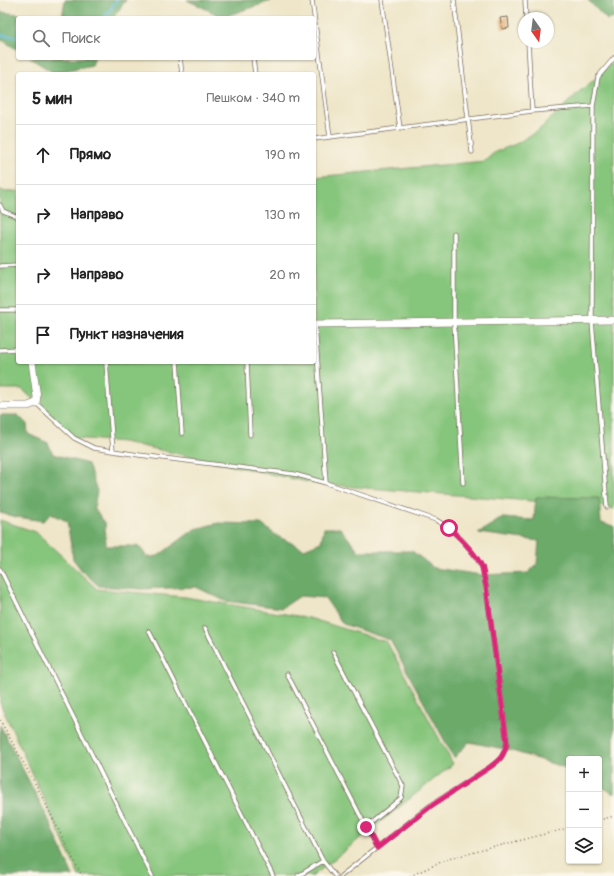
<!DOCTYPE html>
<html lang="ru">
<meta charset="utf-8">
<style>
:root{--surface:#fff;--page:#f6f6f6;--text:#222;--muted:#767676;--line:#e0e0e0}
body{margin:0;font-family:Pangolin,sans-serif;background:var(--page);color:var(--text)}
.controls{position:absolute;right:12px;bottom:12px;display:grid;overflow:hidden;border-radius:4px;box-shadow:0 1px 3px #0004}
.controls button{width:36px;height:36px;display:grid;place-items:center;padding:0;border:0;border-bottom:1px solid var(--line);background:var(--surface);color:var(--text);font:20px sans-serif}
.compass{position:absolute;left:518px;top:12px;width:36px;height:36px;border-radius:50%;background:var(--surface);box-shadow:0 1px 3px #0004;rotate:166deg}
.stop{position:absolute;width:12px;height:12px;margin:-9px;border:3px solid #db2777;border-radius:50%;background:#fff}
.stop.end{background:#db2777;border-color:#fff;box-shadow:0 1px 4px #0008}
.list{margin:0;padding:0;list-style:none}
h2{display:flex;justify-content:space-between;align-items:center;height:52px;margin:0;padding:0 16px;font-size:17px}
h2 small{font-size:13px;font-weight:400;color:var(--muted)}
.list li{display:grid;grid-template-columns:26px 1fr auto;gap:12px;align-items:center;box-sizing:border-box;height:60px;padding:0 16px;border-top:1px solid var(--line)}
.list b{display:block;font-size:15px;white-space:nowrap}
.list em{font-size:13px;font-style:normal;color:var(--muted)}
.icon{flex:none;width:22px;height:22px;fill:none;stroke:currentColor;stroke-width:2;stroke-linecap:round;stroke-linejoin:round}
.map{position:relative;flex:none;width:614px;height:876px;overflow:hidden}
.search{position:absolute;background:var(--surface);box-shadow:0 1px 3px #0004;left:16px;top:16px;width:300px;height:44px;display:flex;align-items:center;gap:10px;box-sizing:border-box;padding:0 14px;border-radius:4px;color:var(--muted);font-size:15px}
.panel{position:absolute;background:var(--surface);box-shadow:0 1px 3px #0004;left:16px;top:72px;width:300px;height:292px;border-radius:4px}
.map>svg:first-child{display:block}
.green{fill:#86c57b;stroke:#60784c}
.forest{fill:#6caa6b;stroke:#546a44}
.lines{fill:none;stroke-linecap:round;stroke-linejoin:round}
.stream{stroke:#57b6d5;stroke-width:2.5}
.building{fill:#e1a662}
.service-casing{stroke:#7a6c5a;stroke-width:5}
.minor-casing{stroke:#7a6c5a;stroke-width:8}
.path{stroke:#7a6c5a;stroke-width:1.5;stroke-dasharray:1 3;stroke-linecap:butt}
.service{stroke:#fff;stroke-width:3.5}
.minor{stroke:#fff;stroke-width:7}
.route{stroke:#db2777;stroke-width:5}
</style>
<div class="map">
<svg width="614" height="876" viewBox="0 0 614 876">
<rect width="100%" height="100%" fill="#fbf7ec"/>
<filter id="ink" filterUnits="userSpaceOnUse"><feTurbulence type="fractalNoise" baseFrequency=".025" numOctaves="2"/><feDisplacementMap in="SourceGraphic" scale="8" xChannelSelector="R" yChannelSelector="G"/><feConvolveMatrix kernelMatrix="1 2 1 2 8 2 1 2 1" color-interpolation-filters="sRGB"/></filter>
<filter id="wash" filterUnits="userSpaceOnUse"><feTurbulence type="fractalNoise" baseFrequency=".012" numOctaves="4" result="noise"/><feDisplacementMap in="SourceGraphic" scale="16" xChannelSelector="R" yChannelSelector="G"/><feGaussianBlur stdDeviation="0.9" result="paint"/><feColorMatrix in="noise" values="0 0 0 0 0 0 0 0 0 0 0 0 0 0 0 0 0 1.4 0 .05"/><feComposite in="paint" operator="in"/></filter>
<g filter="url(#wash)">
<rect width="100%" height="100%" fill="#efe6c9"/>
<path class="green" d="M614,58V509L607,507L317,484L123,442L74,438L22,389H0V190L6,192L18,191V362H314V177L485,161L495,152L516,144L539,130L580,91L598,77Z
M0,520L36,532L97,589L185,597L309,618L387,642L453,764L313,876H79L0,703Z"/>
<path class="forest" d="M65,0H126L113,18H62Z
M187,0H270L271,1L223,17Z
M588,0H614V18L607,20Z
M0,12L18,14L27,18H18V50L2,40L0,41Z
M30,58H95L92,65L54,73Z
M0,415H18L27,424L28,434L48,443L53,454L88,464L97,491L94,508L105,524L106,546H139L147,557L158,556L195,529L218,523L261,524L277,536L304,549L321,542L324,528H340L359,551H412L434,568L482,575L528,573L537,564L539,541L478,533L502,518L534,520L536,497L599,498L601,523L614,526V794L599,785V759H569V769L509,750L469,742L454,758L390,640L343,624L325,598L300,596L282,608L225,601L196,587L141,589L99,586L82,571L73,559L67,521L51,514L43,521L17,517L0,513Z
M0,725L47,816L73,876H0Z"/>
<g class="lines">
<path class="stream" d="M104,18L117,0
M0,35L18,37"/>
</g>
<g id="blocks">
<path class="building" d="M508,17L509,28L502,29L500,18Z"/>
</g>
</g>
<g filter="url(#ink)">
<use href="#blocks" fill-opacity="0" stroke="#7a6c5a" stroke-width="1"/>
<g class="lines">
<g class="service-casing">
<path id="service" d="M312,0L330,137
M382,0L400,128
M454,0L472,152
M525,0L526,18
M528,42L532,111
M180,58L182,74
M253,58L255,74
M314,139L532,111L593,106
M0,205L3,211L18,217
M454,233V322L463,483
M0,266L18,265
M0,310H18
M315,324L326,483
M0,350L18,349
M106,362L113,451
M177,362L182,434
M247,362L250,435
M36,403L74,438L94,448L139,455L294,474L326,483L436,520L449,528L462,540L473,553L482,567L486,586L507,743C503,757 501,759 490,767L431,805L341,876
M607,507L592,321L593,106L598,77L614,58
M0,569L152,876
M205,628L323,861L335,876
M149,631L273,876
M333,652L403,786L401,798L366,827
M287,674L377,848
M298,876L323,861"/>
</g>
<g class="minor-casing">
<path id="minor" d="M314,324L614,320
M0,406H28L36,403L37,397L32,362"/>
</g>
<path class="path" d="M0,720L37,787L82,876
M599,820L614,816
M410,876L448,859L569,828"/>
<use href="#service" class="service"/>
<use href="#minor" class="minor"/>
</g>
</g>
<g class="lines" filter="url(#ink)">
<path class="route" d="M366,827L377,848L431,806L490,767C501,759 503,757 507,743L486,586C484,580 484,573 482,567C476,553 460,538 449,528"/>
</g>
</svg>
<div class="controls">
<button>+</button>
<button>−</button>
<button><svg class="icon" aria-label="layers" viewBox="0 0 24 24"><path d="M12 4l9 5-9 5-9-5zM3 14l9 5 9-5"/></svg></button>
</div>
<svg class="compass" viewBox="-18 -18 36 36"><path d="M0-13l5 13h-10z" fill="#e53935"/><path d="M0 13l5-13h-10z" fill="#767676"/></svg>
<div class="stop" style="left:449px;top:528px"></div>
<div class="stop end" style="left:366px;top:827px"></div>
<div class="search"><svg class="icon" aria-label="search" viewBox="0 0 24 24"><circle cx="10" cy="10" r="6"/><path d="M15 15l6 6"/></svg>Поиск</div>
<section class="panel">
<h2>5 мин<small>Пешком · 340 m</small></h2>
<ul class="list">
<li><svg class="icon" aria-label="ahead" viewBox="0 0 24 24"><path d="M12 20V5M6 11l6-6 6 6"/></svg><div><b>Прямо</b></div><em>190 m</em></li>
<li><svg class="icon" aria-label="right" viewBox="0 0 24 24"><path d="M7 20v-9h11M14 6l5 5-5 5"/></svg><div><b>Направо</b></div><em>130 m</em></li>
<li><svg class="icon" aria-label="right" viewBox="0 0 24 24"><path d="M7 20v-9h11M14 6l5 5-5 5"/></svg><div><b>Направо</b></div><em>20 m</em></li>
<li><svg class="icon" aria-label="arrive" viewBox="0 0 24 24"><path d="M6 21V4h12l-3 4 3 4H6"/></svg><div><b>Пункт назначения</b></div></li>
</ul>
</section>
</div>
